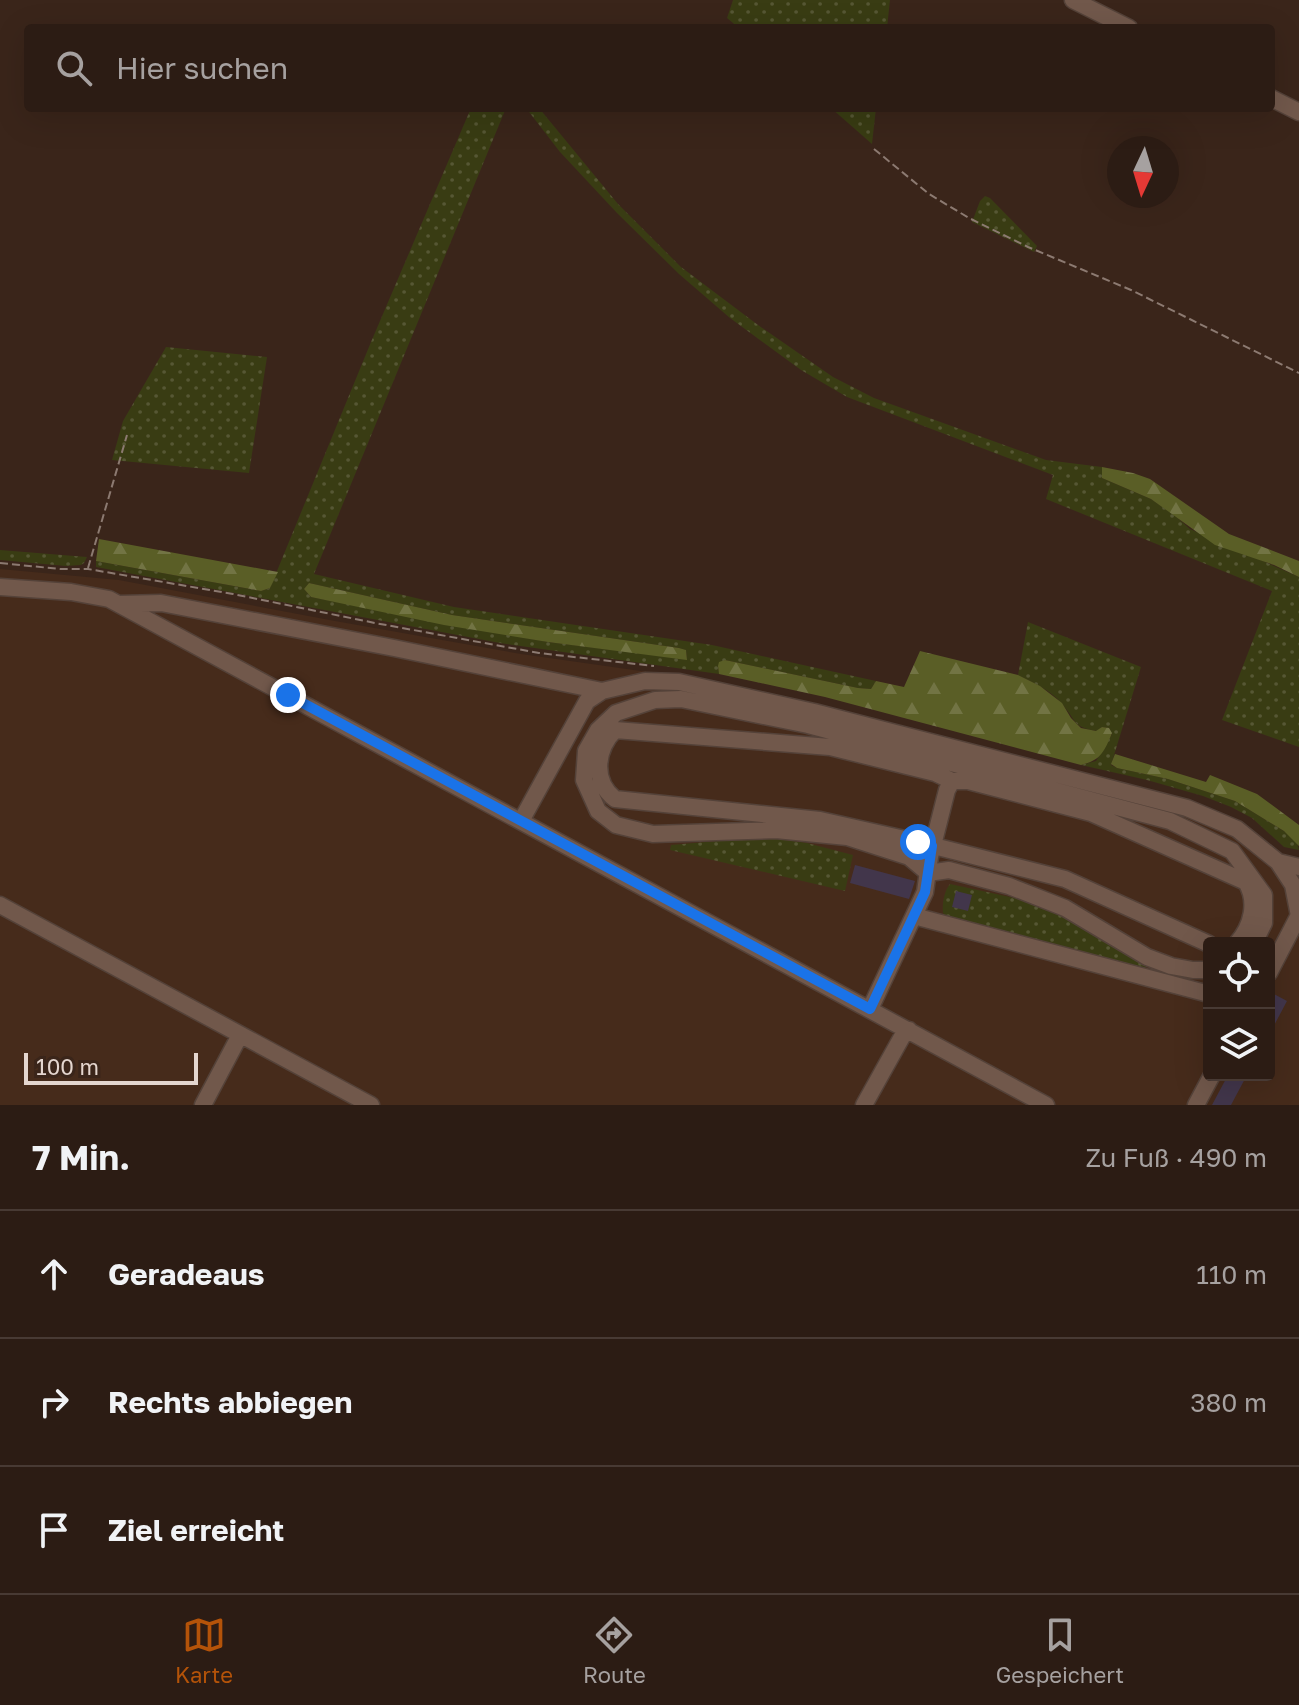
<!DOCTYPE html>
<html lang="de">
<meta charset="utf-8">
<style>
:root{--surface:#2c1c14;--page:#382922;--text:#f1f3f6;--muted:#a6a1a0;--line:#483a34;--accent:#b45309}
body{margin:0;font-family:"Golos Text",sans-serif;background:var(--page);color:var(--text)}
.controls{position:absolute;right:24px;bottom:24px;display:grid;overflow:hidden;border-radius:8px;box-shadow:0 8px 32px #0002}
.controls button{width:72px;height:72px;display:grid;place-items:center;padding:0;border:0;border-bottom:2px solid var(--line);background:var(--surface);color:var(--text);font:40px sans-serif}
.compass{position:absolute;left:1107px;top:136px;width:72px;height:72px;border-radius:50%;background:var(--surface);box-shadow:0 8px 32px #0002;rotate:184deg}
.scale{position:absolute;left:24px;bottom:20px;width:174px;box-sizing:border-box;padding-left:8px;border:4px solid #e4d6cf;border-top:0;font-size:22px;line-height:28px;white-space:nowrap;color:#e4d6cf;-webkit-text-stroke:6px #3a251a;paint-order:stroke}
.stop{position:absolute;width:24px;height:24px;margin:-18px;border:6px solid #1a73e8;border-radius:50%;background:#fff}
.stop.end{background:#1a73e8;border-color:#fff;box-shadow:0 2px 8px #0008}
.list{margin:0;padding:0;list-style:none}
h2{display:flex;justify-content:space-between;align-items:center;height:104px;margin:0;padding:0 32px;font-size:34px}
h2 small{font-size:26px;font-weight:400;color:var(--muted)}
.list li{display:grid;grid-template-columns:52px 1fr auto;gap:24px;align-items:center;box-sizing:border-box;height:128px;padding:0 32px;border-top:2px solid var(--line)}
.list b{display:block;font-size:30px;white-space:nowrap}
.list em{font-size:26px;font-style:normal;color:var(--muted)}
.icon{flex:none;width:44px;height:44px;fill:none;stroke:currentColor;stroke-width:2;stroke-linecap:round;stroke-linejoin:round}
.map{position:relative;flex:none;width:1299px;height:1105px;overflow:hidden}
.search{position:absolute;background:var(--surface);box-shadow:0 8px 32px #0002;left:24px;right:24px;top:24px;height:88px;display:flex;align-items:center;gap:20px;box-sizing:border-box;padding:0 28px;border-radius:8px;color:var(--muted);font-size:30px}
.sheet{height:488px;background:var(--surface)}
nav{display:flex;justify-content:space-around;align-items:center;box-sizing:border-box;height:112px;border-top:2px solid var(--line);background:var(--surface);font-size:22px;color:var(--muted)}
nav a{display:grid;justify-items:center;gap:4px}
nav .on{color:var(--accent)}
.map>svg:first-child{display:block}
.built{fill:#462b1b;fill-rule:evenodd}
.grass{fill:url(#grass-dots);fill-rule:evenodd}
.forest{fill:url(#forest-firs)}
.building{fill:#42364b}
.lines{fill:none;stroke-linecap:round;stroke-linejoin:round}
.minor-casing{stroke:#544239;stroke-width:19}
.path{stroke:#8c7a71;stroke-width:2;stroke-dasharray:8 4;stroke-linecap:butt}
.minor{stroke:#71584b;stroke-width:16}
.route{stroke:#1a73e8;stroke-width:10}
</style>
<div class="map">
<svg width="1299" height="1105" viewBox="0 0 1299 1105">
<defs>
<pattern id="grass-dots" width="8" height="8" patternUnits="userSpaceOnUse" patternTransform="scale(2)"><rect width="8" height="8" fill="#393c13"/><path d="M2 2h.1M6 6h.1" fill="none" stroke="#565734" stroke-width="1.8" stroke-linecap="round"/></pattern>
<pattern id="forest-firs" width="22" height="20" patternUnits="userSpaceOnUse" patternTransform="scale(2)"><rect width="22" height="20" fill="#5a5e26"/><path d="M5 1l3.5 6h-7zM16 11l3.5 6h-7z" fill="#727444"/></pattern>
</defs>
<rect width="100%" height="100%" fill="#3a251a"/>
<path class="built" d="M0,569L119,580L335,621L521,654L669,675L1240,822L1283,855L1299,859V1105H0ZM1209,943H1269V1075H1209Z"/>
<path class="grass" d="M733,0H890L887,28H739L727,18Z
M471,108H506L314,574L454,607L712,645L876,681L871,689L858,688L725,660L718,666L719,674L500,643L96,567V561L261,591L270,588L371,342ZM309,583L452,615L679,648L686,650L687,659L548,642L311,597L304,589Z
M526,108H539L618,204L681,267L758,325L833,377L874,398L1046,460L1102,467V478L1151,499L1173,514L1190,529L1299,577V747L1222,720L1272,591L1046,499L1053,475L847,397L801,370L730,318L679,274L617,213L560,152Z
M831,108H876L872,144Z
M985,196L990,198L1037,246L1034,252L972,222L980,201Z
M166,347L267,357L249,473L112,460L123,421Z
M0,550L87,557L84,563L81,565L66,566L0,560Z
M1028,622L1141,667L1111,765L1117,768L1168,779L1235,801L1284,831L1297,842L1299,850L1284,847L1252,818L1231,807L1203,796L1147,780L1081,765L1096,761L1112,734L1109,728L1102,727L1097,731C1072,727 1077,721 1062,704C1051,690 1033,683 1018,675Z
M764,837L807,843L853,855L845,891L670,850L671,845Z
M950,884L1029,901L1061,913L1148,963L1145,969L948,919L943,913C942,904 944,891 950,884Z"/>
<path class="forest" d="M1102,467L1133,473L1150,479L1229,534L1299,561V577L1274,565L1215,545L1151,499L1102,478Z
M99,539L278,572L270,588L261,591L96,561Z
M309,583L452,615L679,648L686,650L687,660L548,642L444,625L311,597L304,589Z
M920,651L1018,675L1040,686L1062,703L1071,718L1081,728L1096,731L1102,727L1109,728L1112,733C1104,752 1101,760 1081,765L825,697L719,674L718,666L719,662L725,660L858,688L871,689L876,681L904,687Z
M1115,754L1206,782L1210,775L1257,794L1299,825V846L1284,831L1235,801L1168,779L1117,768L1111,764Z"/>
<path class="building" d="M855,865L915,881L909,899L850,883Z
M956,891L972,895L968,911L952,907Z
M1272,993L1287,1001L1269,1035V1000Z
M1228,1075H1247L1231,1105H1212Z"/>
<g class="lines">
<g class="minor-casing">
<path id="minor" d="M1073,0L1129,28
M1271,98L1299,112
M0,587L71,592L109,599L1046,1105
M120,604L161,603L394,648L602,691L587,701L521,821
M602,691L645,681L679,682L814,712L1187,808L1237,829L1278,862L1299,867
M1278,862L1293,885L1299,916
M0,905L371,1105
M914,916L1209,994
M1209,944L1065,879L918,842L820,820L615,799C592,781 596,749 615,730L830,747L935,773L952,781H968L1091,813L1246,882C1258,902 1252,926 1237,943
M1209,970H1193L1171,966L1147,957L1065,908L1009,886L949,870L928,873L909,857L847,837L776,830L653,834L616,825L598,811L584,780L586,751L598,730L616,713L655,700L681,699L808,725L1170,821L1232,851L1264,895V923L1254,943
M1269,973L1299,915
M870,1009L925,892L930,857L947,790L952,781
M203,1105L240,1035
M864,1105L903,1035L909,1030
M1196,1105L1212,1075"/>
</g>
<path class="path" d="M874,149L929,194L969,218L1028,247L1131,290L1299,373
M0,563L60,569H88L233,594L375,623L539,653L654,666
M88,568L127,435"/>
<use href="#minor" class="minor"/>
</g>
<g class="lines">
<path class="route" d="M288,695L870,1009L925,892L932,846L918,842"/>
</g>
</svg>
<div class="controls">
<button><svg class="icon" aria-label="locate" viewBox="0 0 24 24"><circle cx="12" cy="12" r="6"/><path d="M12 2v4M12 18v4M2 12h4M18 12h4"/></svg></button>
<button><svg class="icon" aria-label="layers" viewBox="0 0 24 24"><path d="M12 4l9 5-9 5-9-5zM3 14l9 5 9-5"/></svg></button>
</div>
<svg class="compass" viewBox="-18 -18 36 36"><path d="M0-13l5 13h-10z" fill="#e53935"/><path d="M0 13l5-13h-10z" fill="#a6a1a0"/></svg>
<div class="scale">100 m</div>
<div class="stop" style="left:918px;top:842px"></div>
<div class="stop end" style="left:288px;top:695px"></div>
<div class="search"><svg class="icon" aria-label="search" viewBox="0 0 24 24"><circle cx="10" cy="10" r="6"/><path d="M15 15l6 6"/></svg>Hier suchen</div>
</div>
<section class="sheet">
<h2>7 Min.<small>Zu Fuß · 490 m</small></h2>
<ul class="list">
<li><svg class="icon" aria-label="ahead" viewBox="0 0 24 24"><path d="M12 20V5M6 11l6-6 6 6"/></svg><div><b>Geradeaus</b></div><em>110 m</em></li>
<li><svg class="icon" aria-label="right" viewBox="0 0 24 24"><path d="M7 20v-9h11M14 6l5 5-5 5"/></svg><div><b>Rechts abbiegen</b></div><em>380 m</em></li>
<li><svg class="icon" aria-label="arrive" viewBox="0 0 24 24"><path d="M6 21V4h12l-3 4 3 4H6"/></svg><div><b>Ziel erreicht</b></div></li>
</ul>
</section>
<nav>
<a class="on"><svg class="icon" aria-label="map" viewBox="0 0 24 24"><path d="M3 6l6-2 6 2 6-2v14l-6 2-6-2-6 2zM9 4v14M15 6v14"/></svg>Karte</a>
<a><svg class="icon" aria-label="directions" viewBox="0 0 24 24"><path d="M12 3l9 9-9 9-9-9zM9 14v-3h6M13 9l2 2-2 2"/></svg>Route</a>
<a><svg class="icon" aria-label="saved" viewBox="0 0 24 24"><path d="M7 4h10v16l-5-4-5 4z"/></svg>Gespeichert</a>
</nav>
